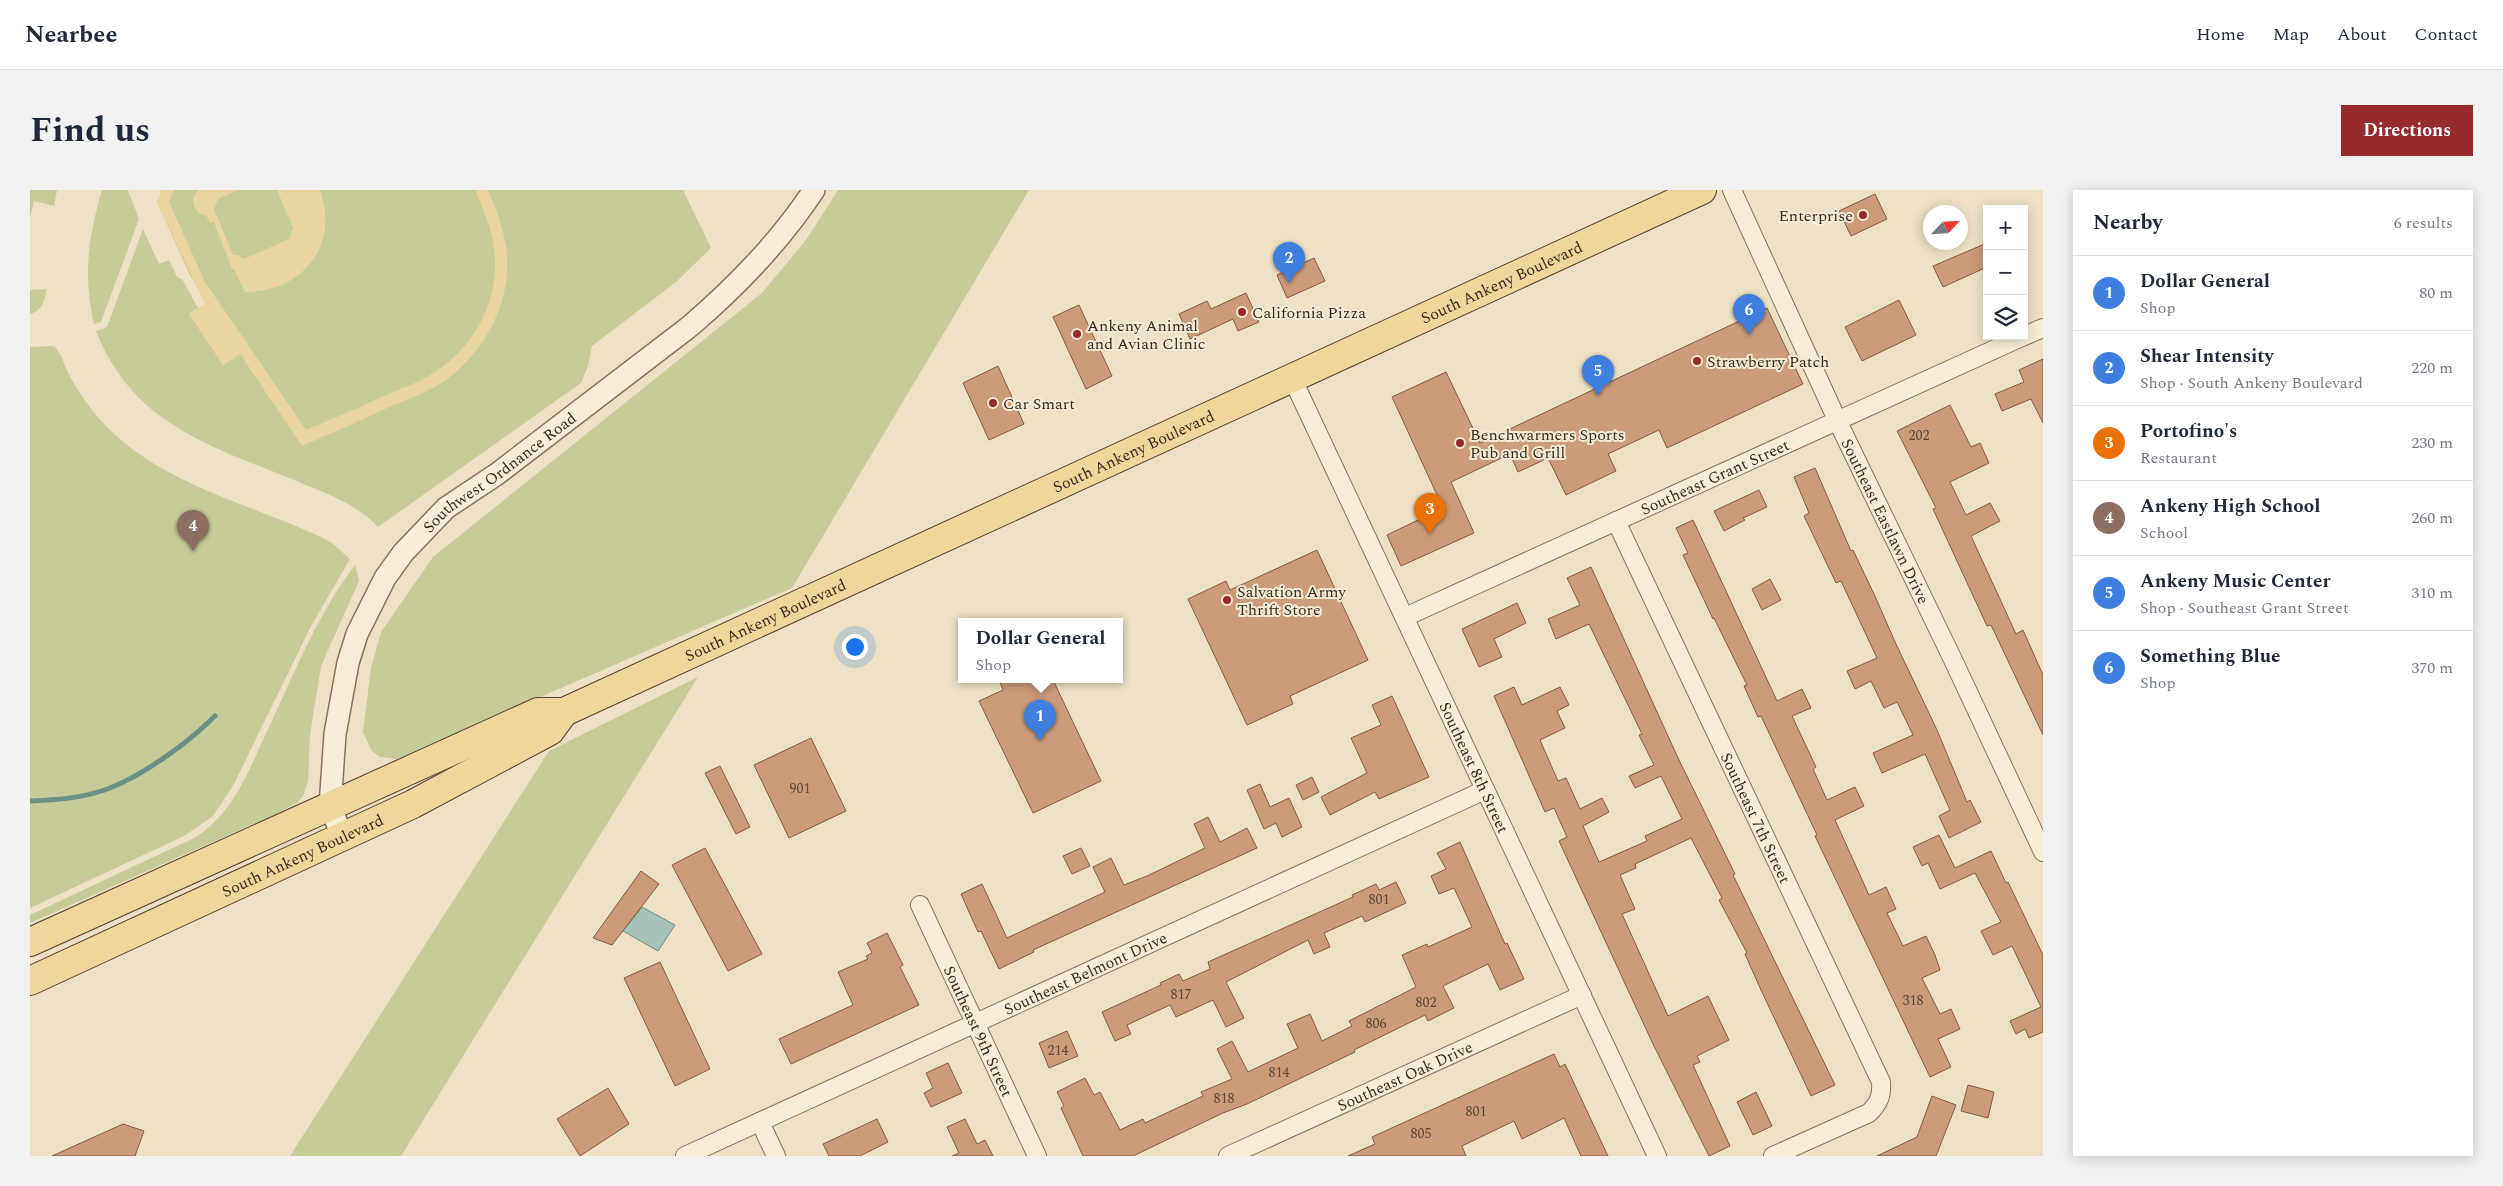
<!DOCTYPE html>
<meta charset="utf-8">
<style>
:root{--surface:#fff;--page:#f2f2f3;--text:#1f2937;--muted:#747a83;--line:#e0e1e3;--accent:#962b2d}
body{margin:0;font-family:Spectral,serif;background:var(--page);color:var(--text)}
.controls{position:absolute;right:15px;top:15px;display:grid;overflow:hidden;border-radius:0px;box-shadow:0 2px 12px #0003}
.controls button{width:45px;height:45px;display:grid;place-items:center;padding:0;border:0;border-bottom:1px solid var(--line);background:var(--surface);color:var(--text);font:25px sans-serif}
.compass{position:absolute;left:1893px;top:15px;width:45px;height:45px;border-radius:50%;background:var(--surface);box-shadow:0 2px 12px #0003;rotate:65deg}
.you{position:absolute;left:824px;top:456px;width:18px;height:18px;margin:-12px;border:4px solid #fff;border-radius:50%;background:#1a73e8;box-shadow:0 0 0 8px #1a73e833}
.badge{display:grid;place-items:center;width:32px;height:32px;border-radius:50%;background:var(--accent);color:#fff;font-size:16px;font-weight:700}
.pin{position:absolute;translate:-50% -41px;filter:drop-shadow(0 1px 2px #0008)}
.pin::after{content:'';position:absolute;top:26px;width:18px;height:15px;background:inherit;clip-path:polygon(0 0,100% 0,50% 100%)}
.popup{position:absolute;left:928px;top:428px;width:165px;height:65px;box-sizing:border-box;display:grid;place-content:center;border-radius:0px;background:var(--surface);filter:drop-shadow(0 1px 4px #0005);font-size:16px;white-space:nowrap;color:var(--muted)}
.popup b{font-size:19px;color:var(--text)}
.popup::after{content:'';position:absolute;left:50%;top:100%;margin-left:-10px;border:10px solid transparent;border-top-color:var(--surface)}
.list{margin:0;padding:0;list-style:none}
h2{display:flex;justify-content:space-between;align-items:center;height:65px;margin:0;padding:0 20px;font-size:21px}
h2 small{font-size:16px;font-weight:400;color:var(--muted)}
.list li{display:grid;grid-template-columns:32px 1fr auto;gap:15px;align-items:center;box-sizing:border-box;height:75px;padding:0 20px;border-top:1px solid var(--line)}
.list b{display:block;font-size:19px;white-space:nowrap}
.list p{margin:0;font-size:16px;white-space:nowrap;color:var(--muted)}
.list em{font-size:16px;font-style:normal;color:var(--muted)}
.icon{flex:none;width:28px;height:28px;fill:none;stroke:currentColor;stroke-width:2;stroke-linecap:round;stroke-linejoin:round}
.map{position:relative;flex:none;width:2013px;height:966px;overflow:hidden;border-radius:0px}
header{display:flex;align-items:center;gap:30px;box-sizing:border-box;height:70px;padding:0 25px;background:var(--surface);border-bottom:1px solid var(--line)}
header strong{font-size:24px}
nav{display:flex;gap:28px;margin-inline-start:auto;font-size:18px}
.intro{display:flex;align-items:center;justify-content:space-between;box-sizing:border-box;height:120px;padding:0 30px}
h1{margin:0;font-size:35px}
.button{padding:12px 22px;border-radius:0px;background:var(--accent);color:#fff;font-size:18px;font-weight:700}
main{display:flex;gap:30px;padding:0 30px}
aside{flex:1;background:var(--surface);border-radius:0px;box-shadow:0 2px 12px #0003}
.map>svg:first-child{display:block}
.green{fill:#c6cb98}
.sand{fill:#e9d5a1}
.water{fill:#a6c1b8;stroke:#6c8f86}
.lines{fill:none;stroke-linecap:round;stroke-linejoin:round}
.stream{stroke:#6c8f86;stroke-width:5}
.building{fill:#cb9b7a;stroke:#875b41}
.minor-casing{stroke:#88725a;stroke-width:20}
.tertiary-casing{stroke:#88725a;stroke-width:24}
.primary-casing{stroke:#56402f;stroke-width:30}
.minor{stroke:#f8eed7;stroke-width:18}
.tertiary{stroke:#f8eed7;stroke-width:21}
.primary{stroke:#f0d59c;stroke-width:28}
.poi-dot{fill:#962b2d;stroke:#f5ebd3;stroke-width:2}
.labels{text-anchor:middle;stroke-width:4;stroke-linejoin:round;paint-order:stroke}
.number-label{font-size:14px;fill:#5d4635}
.poi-label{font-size:16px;fill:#382a1e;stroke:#f5ebd3;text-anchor:start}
.street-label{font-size:16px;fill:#382a1e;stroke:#f5ebd3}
</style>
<header>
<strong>Nearbee</strong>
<nav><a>Home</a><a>Map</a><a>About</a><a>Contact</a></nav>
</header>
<div class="intro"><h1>Find us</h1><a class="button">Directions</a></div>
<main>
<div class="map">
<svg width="2013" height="966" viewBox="0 0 2013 966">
<rect width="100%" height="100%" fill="#ede0c4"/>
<path class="green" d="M0,0H27L24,16L4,11L0,28Z
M72,0H98L109,29L71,132L64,134C53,84 58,49 72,0Z
M132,0H653L681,58L646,92L562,156L558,176L551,193L348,337C330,317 301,305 276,295C188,258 104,238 66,141L77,137L113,39L129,74L139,70L147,87L152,89L168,118L159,124L209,164L160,85L127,12Z
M808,0H999L762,398L367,569L350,567L342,561L333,542L341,478L351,442L403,367L732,103L776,50Z
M16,99C15,111 13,120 0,124V100Z
M24,156C31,163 34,174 38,183C49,203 62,222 78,238C135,295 220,314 291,347L302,353L320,369L281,436L203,596L183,626L154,646L0,718V157Z
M325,375L329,391L291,476L280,545L278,591L273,606L267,613L241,626L0,733V725L164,648C205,624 221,574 241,533C266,479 289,422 325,375Z
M668,487L371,966H260L519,561Z"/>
<path class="sand" d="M132,0H144L139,12L175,92L276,240C303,229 330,217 356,205C374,197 393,191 408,180C447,154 471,105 464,58C462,38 453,19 445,0H458C467,21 475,42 477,65C481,115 452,167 410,194C395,203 378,209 362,216C332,230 302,243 272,256L210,164L193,175L159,124L175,114L127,12Z
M168,0H208L188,9L184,19L203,65H208L214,69L259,49L263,38L247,0H290C310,56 272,102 215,102L204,79H202L184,32L180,33L176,25C168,24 163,18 163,9Z"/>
<path class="water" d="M612,717L645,735L628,761L593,741Z"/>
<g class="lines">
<path class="stream" d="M0,611C27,610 55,608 80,598C115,584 158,553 185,526"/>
</g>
<path class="building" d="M1845,4L1857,29L1821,46L1809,21Z
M1957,53V77L1913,97L1903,76Z
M1284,68L1295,91L1257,108L1247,85Z
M1216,103L1229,132L1208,141L1203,129L1160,149L1149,124L1177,111L1181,119Z
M1869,110L1886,145L1832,171L1815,137Z
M1049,115L1082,186L1056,199L1023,127Z
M1737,118L1773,194L1637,258L1629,240L1578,264L1586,281L1536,305L1518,268L1488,282L1480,264L1421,292L1444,343L1371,376L1357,345L1413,318L1362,207L1416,182L1450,253Z
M2013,169V233L2001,209L1972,221L1965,204L1994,192L1989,180Z
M968,176L994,234L959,250L933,193Z
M1920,215L1941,257L1950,253L1959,273L1920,292L1936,325L1960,313L1970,331L1941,346L1986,444L1993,440L2013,485V545L1961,435L1957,436L1903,319L1906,318L1867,241Z
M1785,278L1821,361L1823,360L1844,404L1866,454L1907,540L1937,612L1940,610L1951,632L1919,648L1909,626L1920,620L1895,564L1852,583L1843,563L1883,545L1867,512L1854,518L1841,491L1825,499L1817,481L1847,468L1811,391L1806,393L1774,326L1779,323L1764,287Z
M1729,300L1737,317L1713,328L1715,330L1694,341L1684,321Z
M1663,330L1747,511L1772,499L1781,518L1762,526L1786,577L1783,579L1797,610L1825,597L1834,616L1805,630L1839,705L1856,697L1866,719L1857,723L1873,756L1896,746L1905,765L1910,780L1892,788L1910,824L1921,819L1930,839L1908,849L1921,877L1900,887L1785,646L1787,645L1731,526L1728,527L1714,496L1717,495L1684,428L1683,429L1653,365L1658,363L1646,338Z
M1287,360L1338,470L1260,506L1263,514L1217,535L1158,409L1196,391L1200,400Z
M1561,377L1648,568L1705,684L1703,685L1805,895L1781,906L1731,800L1715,764L1717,763L1689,710L1692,708L1661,648L1605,674L1606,678L1590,685L1605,719L1592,724L1638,826L1678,806L1699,850L1667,866L1670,872L1663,875L1700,956L1679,966L1623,854L1529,651L1537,647L1524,618L1515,622L1464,506L1484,497L1492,515L1530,497L1539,515L1527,521L1535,538L1510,550L1528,591L1536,588L1550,619L1572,608L1579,622L1553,636L1569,672L1617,651L1615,646L1652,629L1631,586L1605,598L1599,586L1624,575L1609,545L1612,544L1559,434L1526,449L1518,429L1550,415L1537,388Z
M1740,389L1751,410L1732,420L1722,399Z
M1487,413L1496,433L1464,449L1472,467L1449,477L1432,439Z
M969,490H1023L1071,591L1003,623L949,511L973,500Z
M1362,506L1399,587L1349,609L1345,602L1300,625L1291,607L1337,583L1321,548L1351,535L1342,515Z
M781,548L816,621L759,648L724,575Z
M690,576L720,637L706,644L675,583Z
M1282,587L1289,602L1273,610L1266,595Z
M1230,594L1240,617L1259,608L1272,637L1252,647L1246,633L1234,639L1217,600Z
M1178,627L1190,652L1217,638L1227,658L1003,760L1004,762L969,779L951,741L948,742L931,704L952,694L977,748L1075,702L1063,677L1081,668L1094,695L1117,686L1175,658L1164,634Z
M1909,645L1925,678L1961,661L1976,693L1978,692L2013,765V842L1999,848L1995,839L1986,844L1980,831L2011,817L1982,756L1963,765L1951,741L1971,732L1945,683L1910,699L1898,673L1892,676L1883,657Z
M1430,652L1475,754L1477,753L1494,789L1470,800L1458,774L1413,796L1424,818L1398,831L1395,825L1324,860L1325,862L1217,914L1193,923L1103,966H1053L1031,918L1034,916L1027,902L1055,888L1064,905L1070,902L1090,940L1113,929L1115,933L1173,906L1171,902L1202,889L1187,859L1202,851L1218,882L1268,858L1257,834L1280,824L1292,851L1322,836L1319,831L1386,797L1372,765L1397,754L1398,757L1442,737L1424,698L1409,704L1401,686L1416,679L1407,663Z
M675,658L732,764L698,781L642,675Z
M1051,658L1060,676L1042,684L1033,666Z
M611,681L629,694L582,755L563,748Z
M1366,692L1376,713L1335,732L1332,726L1294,743L1300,757L1284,764L1278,750L1196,792L1214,828L1196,837L1183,810L1146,827L1140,815L1097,835L1101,844L1085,851L1072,822L1131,795L1130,793L1149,784L1153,791L1180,779L1178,772L1323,707L1322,705L1346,694L1349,700Z
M857,743L873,775L870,777L889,815L761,874L749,849L823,815L808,782L838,769L836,766L842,763L837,753Z
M630,772L680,879L645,896L594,788Z
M1037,841L1048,866L1019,878L1009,853Z
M1524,864L1530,877L1535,874L1578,966H1551L1534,928L1492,949L1484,931L1432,956L1436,966H1318L1345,954L1342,947Z
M918,873L932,903L901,917L894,903L903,898L896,883Z
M1938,895L1964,902L1958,928L1931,921Z
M578,898L599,934L550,966L527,929Z
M1726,902L1742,936L1723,945L1707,912Z
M1902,906L1926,915L1906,966H1847L1887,947Z
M847,929L858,952L830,966H799L793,954Z
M935,929L947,954L955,950L963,966H922L929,963L917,937Z
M93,934L114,941L105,966H22Z"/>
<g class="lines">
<g class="minor-casing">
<g id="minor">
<path id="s1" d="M1702,0L1808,232L1925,474L2013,662"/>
<path d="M1994,146L2013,138"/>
<path id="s2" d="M1262,188L1627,966"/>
<path id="s3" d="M1586,331L1851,892C1852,906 1849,913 1839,923L1743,966"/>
<path id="s4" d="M1375,427L1994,146"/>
<path id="s5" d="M890,715L1007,966"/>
<path d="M730,932L746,966"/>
<path id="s6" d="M655,966L1455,600"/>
<path id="s7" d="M1198,966L1552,805"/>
</g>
</g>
<g class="tertiary-casing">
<g id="tertiary">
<path id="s8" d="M313,647L300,617L305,544L318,473L327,444L355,388L373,363L416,318L467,284L659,137C707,96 749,53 784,0"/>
</g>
</g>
<g class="primary-casing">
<g id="primary">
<path id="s9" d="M0,752L508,522H534L1672,0"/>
<path id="s10" d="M0,791L383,614L520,541L534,522"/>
</g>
</g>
<use href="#minor" class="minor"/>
<use href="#tertiary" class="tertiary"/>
<use href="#primary" class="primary"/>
</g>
<g class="poi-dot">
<circle cx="1833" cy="25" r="5"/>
<circle cx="1212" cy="122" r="5"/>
<circle cx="1047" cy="144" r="5"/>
<circle cx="1667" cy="171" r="5"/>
<circle cx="963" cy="213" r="5"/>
<circle cx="1430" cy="253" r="5"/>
<circle cx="1197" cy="410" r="5"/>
</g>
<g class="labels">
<g class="number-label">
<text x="1889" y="250">202</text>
<text x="770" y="603">901</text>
<text x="1349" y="714">801</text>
<text x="1151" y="809">817</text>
<text x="1883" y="815">318</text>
<text x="1396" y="817">802</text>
<text x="1346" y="838">806</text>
<text x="1028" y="865">214</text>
<text x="1249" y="887">814</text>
<text x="1194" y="913">818</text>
<text x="1446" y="926">801</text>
<text x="1391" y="948">805</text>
</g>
<g class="poi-label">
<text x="1823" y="31" text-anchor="end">Enterprise</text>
<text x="1222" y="128">California Pizza</text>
<text x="1057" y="141">Ankeny Animal<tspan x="1057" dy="18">and Avian Clinic</tspan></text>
<text x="1677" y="177">Strawberry Patch</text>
<text x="973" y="219">Car Smart</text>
<text x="1440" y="250">Benchwarmers Sports<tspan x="1440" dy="18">Pub and Grill</tspan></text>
<text x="1207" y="407">Salvation Army<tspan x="1207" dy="18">Thrift Store</tspan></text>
</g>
<g class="street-label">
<text dy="6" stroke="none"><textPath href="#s9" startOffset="1615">South Ankeny Boulevard</textPath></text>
<text dy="6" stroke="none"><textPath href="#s9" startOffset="1210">South Ankeny Boulevard</textPath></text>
<text dy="6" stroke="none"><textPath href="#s8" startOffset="428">Southwest Ordnance Road</textPath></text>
<text dy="6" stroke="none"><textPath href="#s4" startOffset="340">Southeast Grant Street</textPath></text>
<text dy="6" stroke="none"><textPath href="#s1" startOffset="365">Southeast Eastlawn Drive</textPath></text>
<text dy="6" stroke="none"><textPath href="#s9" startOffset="805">South Ankeny Boulevard</textPath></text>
<text dy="6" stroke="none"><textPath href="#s2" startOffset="430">Southeast 8th Street</textPath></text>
<text dy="6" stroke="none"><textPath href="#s3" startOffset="328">Southeast 7th Street</textPath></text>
<text dy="6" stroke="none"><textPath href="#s10" startOffset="300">South Ankeny Boulevard</textPath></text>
<text dy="6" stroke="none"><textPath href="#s6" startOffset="440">Southeast Belmont Drive</textPath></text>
<text dy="6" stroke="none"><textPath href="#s5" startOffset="139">Southeast 9th Street</textPath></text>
<text dy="6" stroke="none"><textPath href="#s7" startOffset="194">Southeast Oak Drive</textPath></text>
</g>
</g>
</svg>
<div class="controls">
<button>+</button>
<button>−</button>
<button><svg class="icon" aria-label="layers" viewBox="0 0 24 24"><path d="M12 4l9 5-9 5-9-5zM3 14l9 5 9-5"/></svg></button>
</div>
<svg class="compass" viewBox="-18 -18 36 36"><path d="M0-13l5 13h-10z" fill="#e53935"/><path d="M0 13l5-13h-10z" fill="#747a83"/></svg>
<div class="you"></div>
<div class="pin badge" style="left:1010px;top:551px;background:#3f7fe0">1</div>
<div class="popup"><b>Dollar General</b>Shop</div>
<div class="pin badge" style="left:1259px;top:93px;background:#3f7fe0">2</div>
<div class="pin badge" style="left:1400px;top:344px;background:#e8710a">3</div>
<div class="pin badge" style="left:163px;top:361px;background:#8d6e63">4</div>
<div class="pin badge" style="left:1568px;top:206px;background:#3f7fe0">5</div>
<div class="pin badge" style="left:1719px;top:145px;background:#3f7fe0">6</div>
</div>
<aside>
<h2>Nearby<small>6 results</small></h2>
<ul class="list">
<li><span class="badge" style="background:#3f7fe0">1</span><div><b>Dollar General</b><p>Shop</p></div><em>80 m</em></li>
<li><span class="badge" style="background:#3f7fe0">2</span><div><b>Shear Intensity</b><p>Shop · South Ankeny Boulevard</p></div><em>220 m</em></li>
<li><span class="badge" style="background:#e8710a">3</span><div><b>Portofino's</b><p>Restaurant</p></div><em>230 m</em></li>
<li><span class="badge" style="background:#8d6e63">4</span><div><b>Ankeny High School</b><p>School</p></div><em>260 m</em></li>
<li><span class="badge" style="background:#3f7fe0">5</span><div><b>Ankeny Music Center</b><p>Shop · Southeast Grant Street</p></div><em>310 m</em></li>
<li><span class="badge" style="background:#3f7fe0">6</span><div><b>Something Blue</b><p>Shop</p></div><em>370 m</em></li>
</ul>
</aside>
</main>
